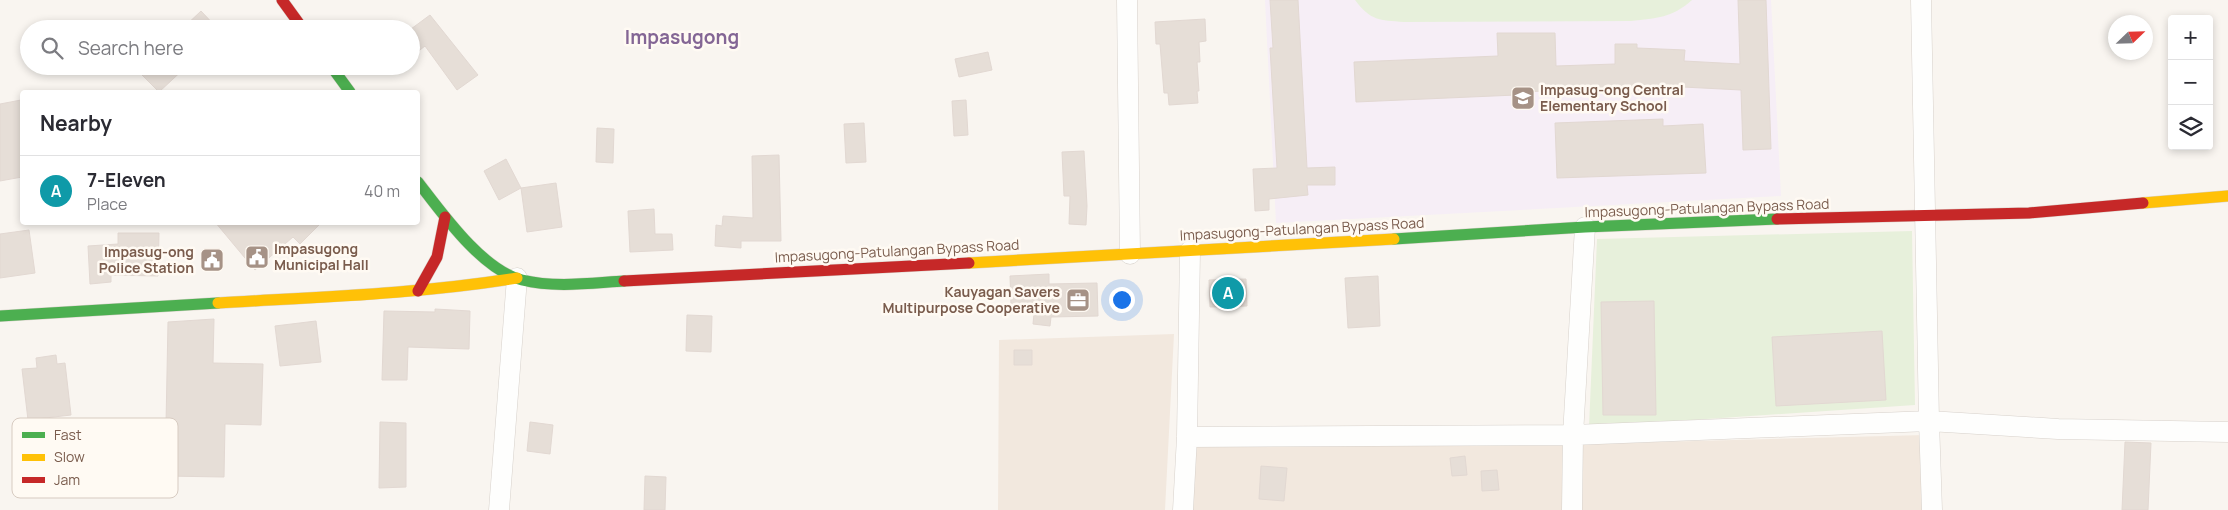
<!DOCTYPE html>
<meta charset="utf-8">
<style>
:root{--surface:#fff;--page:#f7f7f7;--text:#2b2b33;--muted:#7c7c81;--line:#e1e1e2;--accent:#7c3aed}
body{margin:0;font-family:Manrope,sans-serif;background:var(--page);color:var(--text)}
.controls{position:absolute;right:15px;top:15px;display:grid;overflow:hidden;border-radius:5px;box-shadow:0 2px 8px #0003}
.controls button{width:45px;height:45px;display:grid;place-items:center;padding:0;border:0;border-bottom:1px solid var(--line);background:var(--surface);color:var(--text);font:25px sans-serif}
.compass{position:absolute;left:2108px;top:15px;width:45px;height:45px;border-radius:50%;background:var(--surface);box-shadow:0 2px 8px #0003;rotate:67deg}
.you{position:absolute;left:1121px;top:299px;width:18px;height:18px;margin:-12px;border:4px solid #fff;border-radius:50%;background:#1a73e8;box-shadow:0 0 0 8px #1a73e833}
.badge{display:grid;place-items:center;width:32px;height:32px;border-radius:50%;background:var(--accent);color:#fff;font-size:16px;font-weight:700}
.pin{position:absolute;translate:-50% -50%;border:2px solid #fff;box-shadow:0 1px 5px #0006}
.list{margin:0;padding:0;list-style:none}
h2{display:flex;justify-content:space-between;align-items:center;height:65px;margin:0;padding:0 20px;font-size:21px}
h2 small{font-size:16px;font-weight:400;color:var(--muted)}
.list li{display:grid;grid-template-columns:32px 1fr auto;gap:15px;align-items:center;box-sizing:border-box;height:70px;padding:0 20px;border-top:1px solid var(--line)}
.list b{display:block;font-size:19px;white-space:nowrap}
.list p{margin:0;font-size:16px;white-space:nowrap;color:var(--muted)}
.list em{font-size:16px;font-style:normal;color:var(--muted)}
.icon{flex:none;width:28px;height:28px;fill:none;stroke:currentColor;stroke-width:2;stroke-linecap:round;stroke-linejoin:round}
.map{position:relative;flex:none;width:2228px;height:510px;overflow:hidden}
.search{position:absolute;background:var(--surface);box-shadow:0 2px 8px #0003;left:20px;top:20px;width:400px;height:55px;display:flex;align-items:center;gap:12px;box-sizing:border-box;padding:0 18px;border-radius:28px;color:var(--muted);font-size:19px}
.panel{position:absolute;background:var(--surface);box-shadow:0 2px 8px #0003;left:20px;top:90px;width:400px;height:135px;border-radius:5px}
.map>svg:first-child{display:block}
.residential{fill:#f2e8de}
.education{fill:#f6eef6}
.green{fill:#e7f0db}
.building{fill:#e6ded7;stroke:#e2d8d2}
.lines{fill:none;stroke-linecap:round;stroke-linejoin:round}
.street-casing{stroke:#d7d1cb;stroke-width:21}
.fast-casing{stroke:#d9d2cb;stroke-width:12}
.slow-casing{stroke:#d9d2cb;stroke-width:12}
.jam-casing{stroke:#d9d2cb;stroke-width:12}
.street{stroke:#fefefd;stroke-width:20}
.fast{stroke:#4caf50;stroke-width:11}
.slow{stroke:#ffc107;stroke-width:11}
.jam{stroke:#c62828;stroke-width:11}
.labels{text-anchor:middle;stroke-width:5;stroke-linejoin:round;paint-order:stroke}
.poi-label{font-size:14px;font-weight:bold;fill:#7a5c4d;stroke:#fffaf3;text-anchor:start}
.street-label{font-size:14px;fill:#7a5c4d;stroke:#fffaf3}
.district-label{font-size:19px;font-weight:bold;fill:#846695;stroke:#fffaf3}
.key{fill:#fffaf3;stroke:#d7cbc1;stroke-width:1}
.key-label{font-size:14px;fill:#7a5c4d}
</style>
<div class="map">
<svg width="2228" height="510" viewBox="0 0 2228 510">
<rect width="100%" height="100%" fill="#f9f5f0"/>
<path class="residential" d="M1174,334L1165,510H998L999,340Z
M1925,435L1927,510H1580L1582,444Z
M1564,443L1562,510H1193L1195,447Z"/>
<path class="education" d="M1265,0H1771L1781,196L1276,223Z"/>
<path class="green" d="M1355,0H1692C1672,18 1657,18 1631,21L1404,22C1379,20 1371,21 1355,0Z
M1912,231L1915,405L1589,427L1597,239Z"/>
<path class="building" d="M1270,0H1298L1307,168L1335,167V185H1307L1308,195L1269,199V210L1255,211L1253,169L1277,168L1270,48H1273Z
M1738,0H1766L1771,149L1743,150L1741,90L1683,87V95L1615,93V89L1515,92L1516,95L1356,102L1354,62L1498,56L1497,33H1555L1556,66L1615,64V44H1637V48L1685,50L1684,61L1740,64Z
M201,11L218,29H182Z
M430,15L478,75L457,90L425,46L411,57V29Z
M1205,19L1206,41L1199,42L1200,62H1197L1199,91H1197L1198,103L1169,105L1168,93H1164L1160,44H1156L1155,22Z
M988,52L992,70L959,77L955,59Z
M133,66H187L159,92Z
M21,100L22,109V177L0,181V104Z
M966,100L968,135L954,136L952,101Z
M1663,119V126L1703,124L1706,173L1557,178L1555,123Z
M864,123L866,162L846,163L844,124Z
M597,128L614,129L613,163L596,162Z
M1084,151L1087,206L1086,225L1069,224L1070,196H1064L1062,152Z
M779,155L781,241H741V248L715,246L716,225L722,226L723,216L753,218L752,156Z
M506,159L521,188L499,200L484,171Z
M556,183L562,227L527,232L521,188Z
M654,209L655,234H672L673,250L630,252L628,211Z
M215,222H322L300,244L293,237L255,270Z
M29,230L35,273L0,278V234Z
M118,233H159L158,276L111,275V282L90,284L88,246L118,244Z
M1049,274V284L1097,283L1098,316L1051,317L1050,326L1033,324L1035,304L1011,305L1010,276Z
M1378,276L1380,326L1348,328L1345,278Z
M1246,279L1247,306L1210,307L1209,280Z
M1654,301L1656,415H1603L1601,302Z
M435,309L470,311L469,349L408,347L407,380H382L384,311L435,312Z
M687,315L712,316L711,352L686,351Z
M214,319L213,363L263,364L261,425L225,424L224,477L165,476L168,322Z
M316,321L321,362L280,366L275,326Z
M1882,331L1886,400L1776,406L1772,337Z
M1014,350H1032V365H1014Z
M56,355L57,364L65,363L71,415L28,420L22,369L37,368L36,358Z
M380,422L406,423V487L379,488Z
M530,422L553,425L550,454L527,451Z
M2125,442L2151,443L2148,510H2122Z
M1465,456L1467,475L1452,476L1450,458Z
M1261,466L1287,468L1284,501L1259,499Z
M1497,470L1499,490L1482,491L1481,471Z
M645,476L666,477L665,510H644Z"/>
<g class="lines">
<g class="street-casing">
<path id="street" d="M1127,0L1130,254
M1921,0L1929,421L2058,429L2228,432
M1187,437L1573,435L1929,421L1932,510
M499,510L517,278
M1183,510L1187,437L1190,251
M1572,510L1573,435L1585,227"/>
</g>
<g class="fast-casing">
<path id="fast" d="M331,66L350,92
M418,182C442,213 482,270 522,280C555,288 591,283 624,281
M1394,239L1585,227L1777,219
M0,316L218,303"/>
</g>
<g class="slow-casing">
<path id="slow" d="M2143,203L2228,196
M969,263L1394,239
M218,303C318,297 418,294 517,278"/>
</g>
<g class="jam-casing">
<path id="jam" d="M282,0L303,29
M1777,219L2029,213L2143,203
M624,281L969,263
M418,291L437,257L445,217"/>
</g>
<use href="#street" class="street"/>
<use href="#fast" class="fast"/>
<use href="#slow" class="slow"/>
<use href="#jam" class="jam"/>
</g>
<defs>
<g id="school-square" transform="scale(1.25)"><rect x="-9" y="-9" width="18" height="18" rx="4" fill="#a69286" stroke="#fffaf3"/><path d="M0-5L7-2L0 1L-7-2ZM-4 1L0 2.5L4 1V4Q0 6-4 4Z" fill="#fff"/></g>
<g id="civic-square" transform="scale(1.25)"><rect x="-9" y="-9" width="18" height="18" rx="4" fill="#a69286" stroke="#fffaf3"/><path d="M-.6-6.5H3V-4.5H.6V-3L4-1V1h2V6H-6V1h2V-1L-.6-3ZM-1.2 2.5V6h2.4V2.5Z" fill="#fff"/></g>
<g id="office-square" transform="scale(1.25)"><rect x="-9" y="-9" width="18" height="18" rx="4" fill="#a69286" stroke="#fffaf3"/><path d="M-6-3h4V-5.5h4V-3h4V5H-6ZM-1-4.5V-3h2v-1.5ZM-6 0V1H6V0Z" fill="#fff"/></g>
</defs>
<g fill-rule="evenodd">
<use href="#school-square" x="1523" y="98"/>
<use href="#civic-square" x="257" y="257"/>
<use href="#civic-square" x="212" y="260"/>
<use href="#office-square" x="1078" y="300"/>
</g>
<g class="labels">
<g class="poi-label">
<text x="1540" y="95">Impasug-ong Central<tspan x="1540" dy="16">Elementary School</tspan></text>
<text x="274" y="254">Impasugong<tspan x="274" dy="16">Municipal Hall</tspan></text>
<text x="194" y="257" text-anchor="end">Impasug-ong<tspan x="194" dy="16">Police Station</tspan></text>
<text x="1060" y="297" text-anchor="end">Kauyagan Savers<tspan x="1060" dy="16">Multipurpose Cooperative</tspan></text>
</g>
<g class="street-label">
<text transform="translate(1707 208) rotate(-2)" y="5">Impasugong-Patulangan Bypass Road</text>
<text transform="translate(1302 229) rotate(-3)" y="5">Impasugong-Patulangan Bypass Road</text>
<text transform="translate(897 251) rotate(-3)" y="5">Impasugong-Patulangan Bypass Road</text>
</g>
<g class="district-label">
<text x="682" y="44">Impasugong</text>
</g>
</g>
<rect x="12" y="418" width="166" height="80" rx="8" class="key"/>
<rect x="22" y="432" width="23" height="6" fill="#4caf50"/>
<rect x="22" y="454" width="23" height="7" fill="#ffc107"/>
<rect x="22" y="477" width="23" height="6" fill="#c62828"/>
<g class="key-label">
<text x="54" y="440">Fast</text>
<text x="54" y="462">Slow</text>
<text x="54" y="485">Jam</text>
</g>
</svg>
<div class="controls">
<button>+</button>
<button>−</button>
<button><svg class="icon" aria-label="layers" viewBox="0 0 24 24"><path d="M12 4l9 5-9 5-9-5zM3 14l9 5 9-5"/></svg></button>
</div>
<svg class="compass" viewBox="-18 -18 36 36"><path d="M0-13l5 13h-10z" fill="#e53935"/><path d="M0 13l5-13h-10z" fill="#7c7c81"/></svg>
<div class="you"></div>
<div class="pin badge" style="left:1228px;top:293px;background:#0f9aa8">A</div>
<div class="search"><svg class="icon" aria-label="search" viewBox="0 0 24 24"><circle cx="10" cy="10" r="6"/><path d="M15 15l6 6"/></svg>Search here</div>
<section class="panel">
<h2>Nearby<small></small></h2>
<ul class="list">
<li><span class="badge" style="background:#0f9aa8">A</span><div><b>7-Eleven</b><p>Place</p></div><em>40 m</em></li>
</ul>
</section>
</div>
